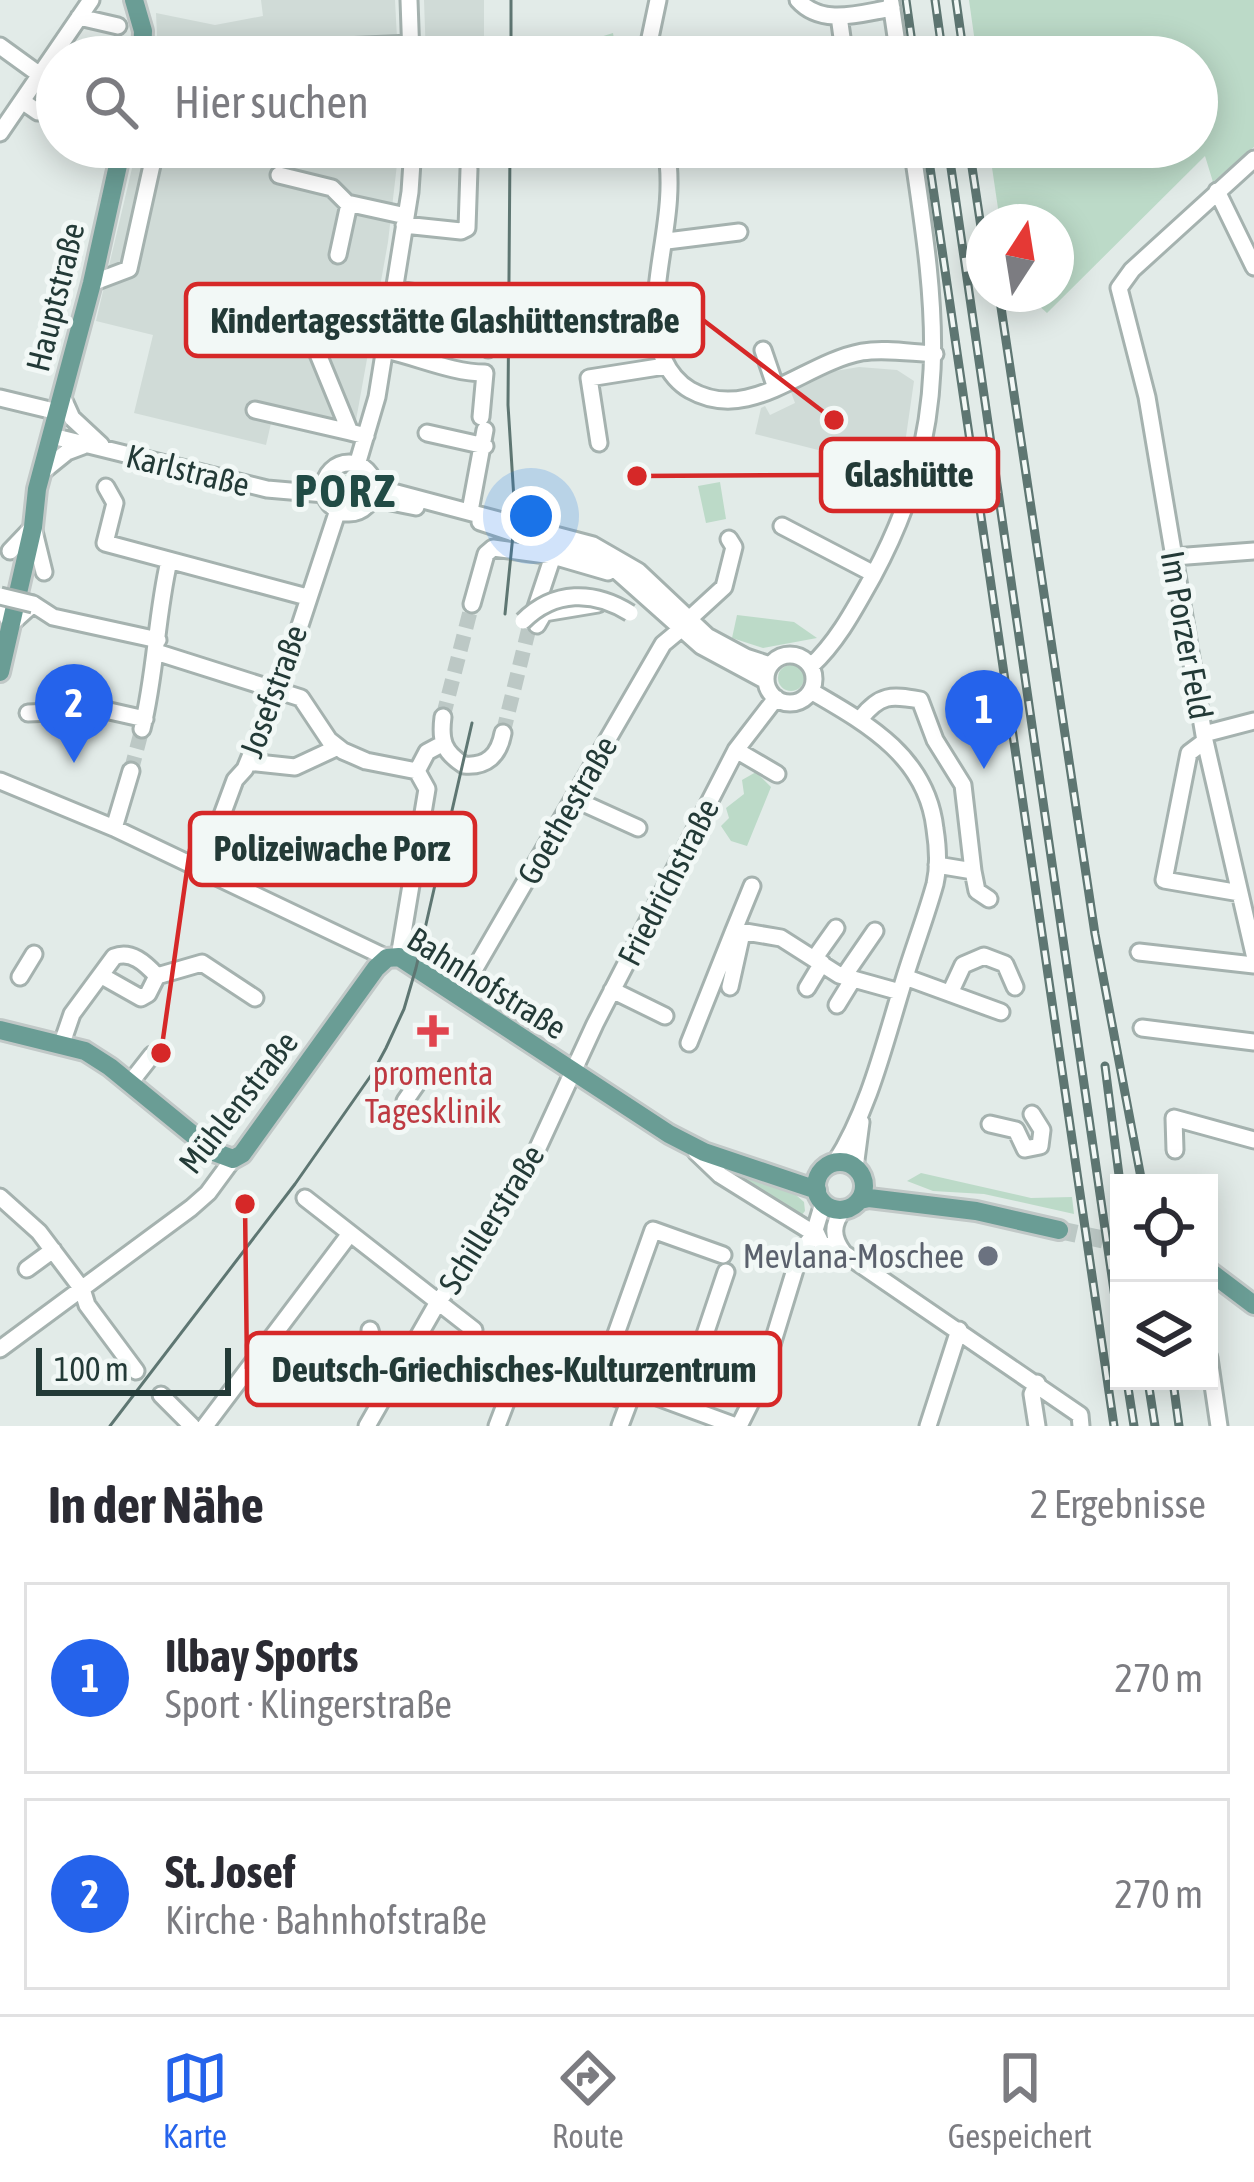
<!DOCTYPE html>
<html lang="de">
<meta charset="utf-8">
<style>
:root{--surface:#fff;--page:#f7f7f7;--text:#2b2b33;--muted:#7c7c81;--line:#e1e1e2;--accent:#2563eb}
body{margin:0;font-family:"Asap Condensed",sans-serif;background:var(--page);color:var(--text)}
.controls{position:absolute;right:36px;bottom:36px;display:grid;overflow:hidden;border-radius:0px;box-shadow:0 6px 30px #0003}
.controls button{width:108px;height:108px;display:grid;place-items:center;padding:0;border:0;border-bottom:3px solid var(--line);background:var(--surface);color:var(--text);font:60px sans-serif}
.compass{position:absolute;left:966px;top:204px;width:108px;height:108px;border-radius:50%;background:var(--surface);box-shadow:0 6px 30px #0003;rotate:12deg}
.scale{position:absolute;left:36px;bottom:30px;width:195px;box-sizing:border-box;padding-left:12px;border:6px solid #233a37;border-top:0;font-size:33px;line-height:42px;white-space:nowrap;color:#233a37;-webkit-text-stroke:9px #f2f8f6;paint-order:stroke}
.you{position:absolute;left:531px;top:516px;width:42px;height:42px;margin:-30px;border:9px solid #fff;border-radius:50%;background:#1a73e8;box-shadow:0 0 0 18px #1a73e833}
.badge{display:grid;place-items:center;width:78px;height:78px;border-radius:50%;background:var(--accent);color:#fff;font-size:39px;font-weight:700}
.pin{position:absolute;translate:-50% -99px;filter:drop-shadow(0 3px 6px #0008)}
.pin::after{content:'';position:absolute;top:63px;width:42px;height:36px;background:inherit;clip-path:polygon(0 0,100% 0,50% 100%)}
.list{margin:0;padding:0;list-style:none}
h2{display:flex;justify-content:space-between;align-items:center;height:156px;margin:0;padding:0 48px;font-size:51px}
h2 small{font-size:39px;font-weight:400;color:var(--muted)}
.list li{display:grid;grid-template-columns:78px 1fr auto;gap:36px;align-items:center;box-sizing:border-box;height:192px;margin:0 24px 24px;padding:0 24px;border:3px solid var(--line);border-radius:0px}
.list b{display:block;font-size:45px;white-space:nowrap}
.list p{margin:0;font-size:39px;white-space:nowrap;color:var(--muted)}
.list em{font-size:39px;font-style:normal;color:var(--muted)}
.icon{flex:none;width:66px;height:66px;fill:none;stroke:currentColor;stroke-width:2;stroke-linecap:round;stroke-linejoin:round}
.map{position:relative;flex:none;width:1254px;height:1426px;overflow:hidden}
.search{position:absolute;background:var(--surface);box-shadow:0 6px 30px #0003;left:36px;right:36px;top:36px;height:132px;display:flex;align-items:center;gap:30px;box-sizing:border-box;padding:0 42px;border-radius:66px;color:var(--muted);font-size:45px}
.sheet{height:588px;background:var(--surface)}
nav{display:flex;justify-content:space-around;align-items:center;box-sizing:border-box;height:168px;border-top:3px solid var(--line);background:var(--surface);font-size:33px;color:var(--muted)}
nav a{display:grid;justify-items:center;gap:6px}
nav .on{color:var(--accent)}
.map>svg:first-child{display:block}
.built{fill:#d0dbd7}
.green{fill:#bcdac8}
.lines{fill:none;stroke-linecap:round;stroke-linejoin:round}
.minor-tunnel{stroke:#bcc8c5;stroke-width:15;stroke-dasharray:15 8;stroke-linecap:butt}
.major-tunnel{stroke:#bcc8c5;stroke-width:18;stroke-dasharray:18 9;stroke-linecap:butt}
.minor-casing{stroke:#a5b2af;stroke-width:21}
.major-casing{stroke:#c1c8c7;stroke-width:24}
.minor{stroke:#fff;stroke-width:15}
.major{stroke:#6a9d95;stroke-width:18}
.tram{stroke:#5e7672;stroke-width:3}
.rail-casing{stroke:#5e7672;stroke-width:9}
.rail{stroke:#f2f8f6;stroke-width:4.5;stroke-dasharray:14;stroke-linecap:butt}
.minor-bridge-casing{stroke:#a5b2af;stroke-width:21;stroke-linecap:butt}
.minor-bridge{stroke:#fff;stroke-width:15}
.health-dot{fill:#e0444e;stroke:#f2f8f6;stroke-width:4.5}
.worship-dot{fill:#6b7280;stroke:#f2f8f6;stroke-width:4.5}
.labels{text-anchor:middle;stroke-width:10;stroke-linejoin:round;paint-order:stroke}
.street-label{font-size:33px;fill:#233a37;stroke:#f2f8f6}
.health-label{font-size:33px;fill:#be3a42;stroke:#f2f8f6}
.worship-label{font-size:33px;fill:#5b616d;stroke:#f2f8f6;text-anchor:end}
.district-label{font-size:45px;font-weight:bold;letter-spacing:3px;fill:#214b45;stroke:#f2f8f6}
.leader{fill:none;stroke:#d62828;stroke-width:4.5}
.callout-dot{fill:#d62828;stroke:#f2f8f6;stroke-width:4.5}
.callout{fill:#f2f8f6;stroke:#d62828;stroke-width:4.5}
.callout-label{font-size:36px;text-anchor:middle;font-weight:bold;fill:#233a37}
</style>
<div class="map">
<svg width="1254" height="1426" viewBox="0 0 1254 1426">
<rect width="100%" height="100%" fill="#e2ebe8"/>
<path class="built" d="M261,0H395L398,57H158L156,13L215,25L263,16Z
M424,0H484V57H426Z
M137,147H399L388,242L353,437L272,419L266,445L134,413L153,335L96,321Z
M859,367L897,370L914,381L901,471L755,434L761,408L765,406L770,415L795,403L791,392L835,371Z"/>
<path class="green" d="M969,0H1254V147L1213,182L1205,156L1047,313L1026,294H1056V222H1000L989,147H1197V57H977Z
M613,33L617,57H575V45Z
M335 488a13 13 0 1 1 26 0a13 13 0 1 1-26 0Z
M720,482L726,519L706,523L698,486Z
M737,615L794,622L817,638L763,648L732,638Z
M778 678a13 13 0 1 1 26 0a13 13 0 1 1-26 0Z
M756,772L771,787L747,846L731,841L721,826L729,818L726,808L744,794L742,780Z
M727,1171L788,1188L804,1202L805,1211L797,1221Z
M921,1173L1031,1198L1072,1197L1074,1214L984,1194L933,1191L907,1181Z
M740,1332L759,1335L742,1386L707,1373L700,1365L702,1357L728,1366Z"/>
<g class="lines">
<path class="minor-tunnel" d="M443,717L472,604
M503,733L531,620
M131,771L142,729"/>
<path class="major-tunnel" d="M1059,1230L1119,1243"/>
<g class="minor-casing">
<path id="minor" d="M409,0L411,57
M798,0C822,27 861,13 892,8
M891,3L899,57
M839,16L844,52L878,48
M79,17L118,26
M0,46L40,75
M343,47L411,44
M646,57L658,0
M22,101L38,112
M0,133L91,0
M666,147C677,207 655,261 655,320C656,347 666,376 690,390C750,424 803,363 862,352C885,348 912,353 935,354
M1254,159L1132,270L1119,288L1147,397L1205,741L1254,954
M279,175L332,188L347,203L406,216
M1217,191L1254,267
M404,225L461,231L467,228L469,169
M667,241L739,232
M338,255L349,204
M92,283L129,269L156,147
M394,289L487,305L488,349
M385,350C418,357 452,373 485,373L481,417
M763,350L776,388
M318,354L350,432L366,436
M62,396L72,418L101,445
M0,398L58,412
M255,410L350,432
M427,433L485,446
M52,436L267,489L325,494
M599,443L589,378L665,366
M324 488a25 25 0 1 1 50 0a25 25 0 1 1-50 0Z
M357,465L377,397L410,192L413,147
M41,473L67,452L83,446
M882,483L885,472L913,479
M106,487L115,503L105,543L307,597
M374,487L593,545L638,571L707,636L746,657L770,665
M371,498L416,507
M470,511L485,430
M480,522L610,565L701,646L766,681
M782,526L874,574
M33,527L44,572
M10,551L31,529
M1174,557L1254,551
M33,604L53,617L158,640
M472,604L486,554L493,548L553,556L608,572
M0,605L11,624L31,606
M532,619L553,556L557,553
M688,620L724,587L734,547L729,539
M537,625L544,613L598,604
M156,652L301,698L329,740L343,751L366,761L417,771L427,752L442,744
M766 679a24 24 0 1 1 48 0a24 24 0 1 1-48 0Z
M811,666C838,641 855,608 873,576C955,424 936,309 912,147
M811,691C868,724 927,757 935,829C938,848 939,866 935,884C925,920 911,955 901,990C883,1049 868,1111 835,1163
M28,713L53,712L75,718L105,710L145,719
M443,717C440,740 443,752 464,765C487,767 499,755 503,733
M861,718C880,694 891,695 920,700L935,740L963,785L973,871L937,865
M142,729C156,673 156,617 169,561
M1204,734L1254,721
M1205,741L1189,753L1164,880L1240,893
M736,750L777,774
M248,762L295,767L338,747
M0,781L114,828L387,958
M574,799L638,828
M114,828L131,771
M202,869L235,780L245,769L283,677L338,510
M973,871L977,891L989,899
M734,930L752,886
M1139,952L1254,965
M399,957L427,789L417,771
M814,959L836,928
M157,976L202,963L255,998
M844,976L875,931
M20,977L34,954
M905,977L1001,1012
M730,987L742,933
M807,988L822,963
M612,990L665,1016
M950,993L963,965L984,956L1005,964L1015,987
M459,996L663,644L681,629
M837,1005L853,979
M1142,1028L1254,1042
M62,1043L72,1014L114,957C131,950 145,963 157,976L148,994L141,998L102,976
M689,1043L734,930L781,938L839,975L900,992
M130,1083L152,1055
M405,1101L423,1075
M990,1124L1016,1130
M1016,1130L1025,1149L1040,1146L1042,1130L1032,1114
M1175,1150L1174,1118L1254,1140
M696,1152L720,1175L815,1234L801,1250L760,1384L739,1426
M855,1168L861,1122
M0,1197L39,1232L82,1289L87,1305L136,1371
M305,1198L474,1330
M823,1203L815,1230L821,1243L845,1254L1080,1415L1081,1426
M843,1252C832,1237 832,1225 843,1210
M27,1269L53,1250
M726,1272L690,1379L754,1399
M370,1330L372,1338L405,1360
M0,1349L191,1208L208,1193L233,1159
M1209,1358L1219,1426
M1037,1383L1032,1394L1037,1426
M596,1390L653,1230L723,1255
M161,1395L192,1426
M205,1426L349,1235
M367,1426L438,1302L478,1248L536,1152L595,1024L736,750L776,698
M497,1426L521,1363L629,1402L638,1390L736,1426
M620,1426L629,1402
M928,1426L959,1330"/>
</g>
<g class="major-casing">
<path id="major" d="M134,0L143,31L142,57
M0,672L33,527L37,489L92,283L122,147
M0,1030L85,1051L110,1067L214,1152L233,1159L242,1154L376,968L387,958L399,957L669,1134L704,1152L817,1190
M816 1186a24 24 0 1 1 48 0a24 24 0 1 1-48 0Z
M860,1200L869,1198L976,1211L1059,1230
M1209,1271L1254,1305"/>
</g>
<use href="#minor" class="minor"/>
<use href="#major" class="major"/>
<path class="tram" d="M511,57V0
M505,614L515,515L508,405L510,147
M110,1426L295,1184L372,1074L386,1048L404,1009L416,968L472,723"/>
<g class="rail-casing">
<path id="rail" d="M906,0L914,57
M935,0L943,57
M956,0L964,57
M927,147L1114,1426
M948,147L1119,1325
M969,147L984,247
M999,294L1095,934L1142,1183
M1105,1066L1120,1183
M1127,1381L1134,1426
M1148,1381L1155,1426
M1173,1381L1179,1426"/>
</g>
<use href="#rail" class="rail"/>
<g class="minor-bridge-casing">
<path id="minor-bridge" d="M0,596L33,604
M523,621C554,590 594,590 630,613"/>
</g>
<use href="#minor-bridge" class="minor-bridge"/>
</g>
<path class="health-dot" d="M427 1013h12v12h12v12h-12v12h-12v-12h-12v-12h12z"/>
<circle class="worship-dot" cx="988" cy="1256" r="12"/>
<g class="labels">
<g class="street-label">
<text transform="translate(55 297) rotate(-76)" y="12">Hauptstraße</text>
<text transform="translate(188 470) rotate(14)" y="12">Karlstraße</text>
<text transform="translate(1187 635) rotate(80)" y="12">Im Porzer Feld</text>
<text transform="translate(273 691) rotate(-70)" y="12">Josefstraße</text>
<text transform="translate(567 810) rotate(-60)" y="12">Goethestraße</text>
<text transform="translate(668 882) rotate(-63)" y="12">Friedrichstraße</text>
<text transform="translate(487 983) rotate(32)" y="12">Bahnhofstraße</text>
<text transform="translate(238 1102) rotate(-52)" y="12">Mühlenstraße</text>
<text transform="translate(491 1219) rotate(-58)" y="12">Schillerstraße</text>
</g>
<g class="health-label">
<text x="433" y="1085">promenta<tspan x="433" dy="38">Tagesklinik</tspan></text>
</g>
<g class="worship-label">
<text x="964" y="1268">Mevlana-Moschee</text>
</g>
<g class="district-label">
<text x="346" y="507">PORZ</text>
</g>
</g>
<path class="leader" d="M834 420L703 320M637 476L821 475M161 1053L190 849M245 1204L247 1369"/>
<g class="callout-dot">
<circle cx="834" cy="420" r="12"/>
<circle cx="637" cy="476" r="12"/>
<circle cx="161" cy="1053" r="12"/>
<circle cx="245" cy="1204" r="12"/>
</g>
<g class="callout">
<rect x="186" y="284" width="517" height="72" rx="12"/>
<rect x="821" y="439" width="177" height="72" rx="12"/>
<rect x="190" y="813" width="285" height="72" rx="12"/>
<rect x="247" y="1333" width="533" height="72" rx="12"/>
</g>
<g class="callout-label">
<text x="445" y="333">Kindertagesstätte Glashüttenstraße</text>
<text x="909" y="487">Glashütte</text>
<text x="332" y="861">Polizeiwache Porz</text>
<text x="514" y="1382">Deutsch-Griechisches-Kulturzentrum</text>
</g>
</svg>
<div class="controls">
<button><svg class="icon" aria-label="locate" viewBox="0 0 24 24"><circle cx="12" cy="12" r="6"/><path d="M12 2v4M12 18v4M2 12h4M18 12h4"/></svg></button>
<button><svg class="icon" aria-label="layers" viewBox="0 0 24 24"><path d="M12 4l9 5-9 5-9-5zM3 14l9 5 9-5"/></svg></button>
</div>
<svg class="compass" viewBox="-18 -18 36 36"><path d="M0-13l5 13h-10z" fill="#e53935"/><path d="M0 13l5-13h-10z" fill="#7c7c81"/></svg>
<div class="scale">100 m</div>
<div class="you"></div>
<div class="pin badge" style="left:984px;top:769px">1</div>
<div class="pin badge" style="left:74px;top:763px">2</div>
<div class="search"><svg class="icon" aria-label="search" viewBox="0 0 24 24"><circle cx="10" cy="10" r="6"/><path d="M15 15l6 6"/></svg>Hier suchen</div>
</div>
<section class="sheet">
<h2>In der Nähe<small>2 Ergebnisse</small></h2>
<ul class="list">
<li><span class="badge">1</span><div><b>Ilbay Sports</b><p>Sport · Klingerstraße</p></div><em>270 m</em></li>
<li><span class="badge">2</span><div><b>St. Josef</b><p>Kirche · Bahnhofstraße</p></div><em>270 m</em></li>
</ul>
</section>
<nav>
<a class="on"><svg class="icon" aria-label="map" viewBox="0 0 24 24"><path d="M3 6l6-2 6 2 6-2v14l-6 2-6-2-6 2zM9 4v14M15 6v14"/></svg>Karte</a>
<a><svg class="icon" aria-label="directions" viewBox="0 0 24 24"><path d="M12 3l9 9-9 9-9-9zM9 14v-3h6M13 9l2 2-2 2"/></svg>Route</a>
<a><svg class="icon" aria-label="saved" viewBox="0 0 24 24"><path d="M7 4h10v16l-5-4-5 4z"/></svg>Gespeichert</a>
</nav>
